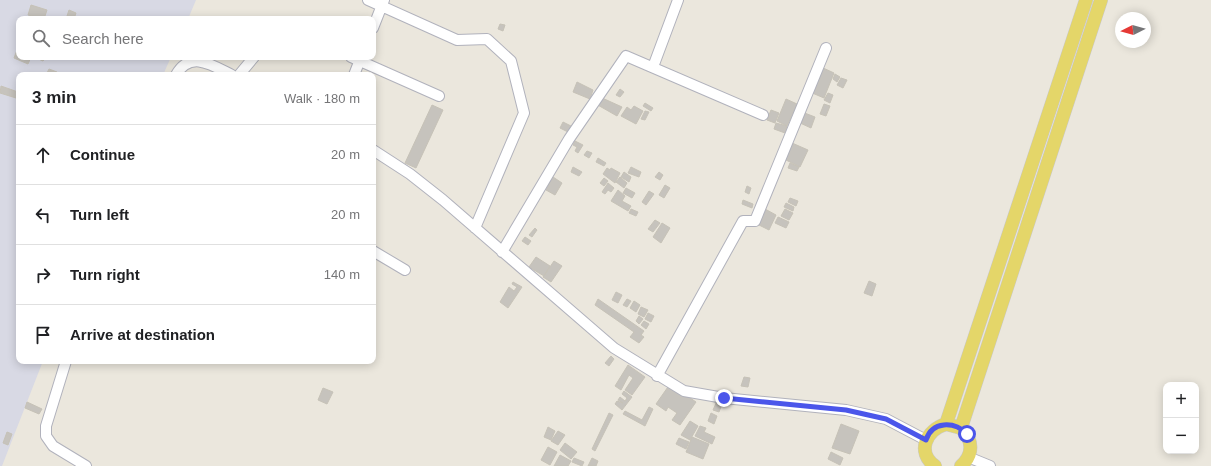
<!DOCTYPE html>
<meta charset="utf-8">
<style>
:root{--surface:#fff;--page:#f6f6f6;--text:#202124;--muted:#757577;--line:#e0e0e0}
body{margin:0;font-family:Arial,sans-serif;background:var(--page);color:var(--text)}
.controls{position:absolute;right:12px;bottom:12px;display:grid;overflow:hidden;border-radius:8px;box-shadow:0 2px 10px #0003}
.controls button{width:36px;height:36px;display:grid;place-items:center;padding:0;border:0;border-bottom:1px solid var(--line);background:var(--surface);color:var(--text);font:20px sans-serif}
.compass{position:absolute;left:1115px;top:12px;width:36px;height:36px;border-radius:50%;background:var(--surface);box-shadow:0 2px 10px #0003;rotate:264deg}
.stop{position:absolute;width:12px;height:12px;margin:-9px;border:3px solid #4b56ea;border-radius:50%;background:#fff}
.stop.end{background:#4b56ea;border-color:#fff;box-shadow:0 1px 4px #0008}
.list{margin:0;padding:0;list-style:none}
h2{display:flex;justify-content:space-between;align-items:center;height:52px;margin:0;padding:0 16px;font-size:17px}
h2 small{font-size:13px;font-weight:400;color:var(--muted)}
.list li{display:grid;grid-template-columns:26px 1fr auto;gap:12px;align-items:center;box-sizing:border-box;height:60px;padding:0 16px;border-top:1px solid var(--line)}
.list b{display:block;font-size:15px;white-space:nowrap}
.list em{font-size:13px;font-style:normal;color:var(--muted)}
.icon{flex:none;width:22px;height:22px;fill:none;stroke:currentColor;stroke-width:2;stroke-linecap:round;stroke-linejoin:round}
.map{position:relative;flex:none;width:1211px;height:466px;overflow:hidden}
.search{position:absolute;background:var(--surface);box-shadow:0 2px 10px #0003;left:16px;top:16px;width:360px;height:44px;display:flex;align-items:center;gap:10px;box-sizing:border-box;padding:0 14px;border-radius:8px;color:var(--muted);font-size:15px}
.panel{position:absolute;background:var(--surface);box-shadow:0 2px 10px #0003;left:16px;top:72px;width:360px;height:292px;border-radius:8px}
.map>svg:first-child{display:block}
.airport{fill:#d8d9e4}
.building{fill:#c6c3bd;stroke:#c6c2b7}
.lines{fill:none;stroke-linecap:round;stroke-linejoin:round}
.minor-casing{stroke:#b1b2bc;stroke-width:12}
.major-casing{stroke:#c8c8c8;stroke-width:14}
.minor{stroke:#fff;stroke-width:10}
.major{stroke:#e4d669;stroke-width:13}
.route{stroke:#4b56ea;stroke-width:5}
</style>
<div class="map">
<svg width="1211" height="466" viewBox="0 0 1211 466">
<rect width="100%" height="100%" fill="#ebe7dd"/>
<path class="airport" d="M0,0H196L188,19H19V57H171L163,75H19V361H43L2,466H0Z"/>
<path class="building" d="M31,5L47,10L44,19L28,15Z
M69,10L76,13L74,19H66Z
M500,24L505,25L503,31L498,29Z
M17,50L19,51V57H31L28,64L14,58Z
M34,57H46L43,61Z
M821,67L834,73L824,98L810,92Z
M49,69L57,72L56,75H46Z
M835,74L840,77L837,82L833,79Z
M841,78L847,80L843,88L837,85Z
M577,82L593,90L590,99L573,92Z
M1,86L18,92L16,98L0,93Z
M620,89L624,92L620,97L616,95Z
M828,93L833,95L830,103L824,100Z
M600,97L622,107L617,116L596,104Z
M786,99L797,104L787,126L777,121Z
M645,103L653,108L651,111L643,106Z
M824,104L830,106L826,116L820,114Z
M432,105L443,110L416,168L405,163Z
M634,106L643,111L636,124L621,116L627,107L631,110Z
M771,110L779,113L775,123L767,120Z
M645,111L649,112L645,120L641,119Z
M802,112L815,117L811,128L798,122Z
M563,122L573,127L570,133L560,128Z
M776,123L787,126L785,133L774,129Z
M575,141L583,145L578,153L575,151L577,147L573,145Z
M792,143L808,150L800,167L784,159Z
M587,151L592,153L589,158L584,155Z
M598,158L606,163L604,166L596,162Z
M790,163L799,167L797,171L788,168Z
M573,167L582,172L579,176L571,172Z
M631,167L641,172L639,177L628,173Z
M607,168L610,170L611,168L620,173L615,183L603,174Z
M624,172L631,177L629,182L621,177Z
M659,172L663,175L660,180L655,177Z
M553,177L562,183L555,195L546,190Z
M620,177L627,183L624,188L616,182Z
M604,178L608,181L604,186L600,183Z
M608,183L614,188L611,192L608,190L605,194L602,192Z
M665,185L670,188L664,198L659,195Z
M747,186L751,188L749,194L745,192Z
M626,188L635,193L632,198L623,193Z
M618,190L625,196L622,201L631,206L628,211L611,201Z
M649,191L654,194L646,205L642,202Z
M790,198L798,201L796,206L788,202Z
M743,200L753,204L752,208L742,204Z
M786,203L794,207L793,211L784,207Z
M631,209L638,212L636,216L629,213Z
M765,209L776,215L769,230L757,224Z
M785,209L793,213L789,220L781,216Z
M778,217L789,222L786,228L775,223Z
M655,220L660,223L653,232L648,229Z
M662,223L670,228L661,243L653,237Z
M535,228L537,230L532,237L529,235Z
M525,237L531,241L528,245L522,241Z
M536,257L550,266L544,276L529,267Z
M554,261L562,266L551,282L543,277Z
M869,281L876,284L872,296L864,293Z
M513,282L522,287L508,308L500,302L509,287L514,291L517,287L512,284Z
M616,292L622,295L618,303L612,300Z
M598,299L644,331L641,335L644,337L639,343L630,337L634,332L595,305Z
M627,299L631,301L627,307L623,305Z
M634,301L640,305L636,312L630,308Z
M641,307L648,310L644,317L638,314Z
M648,313L654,316L651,322L645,319Z
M639,316L643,319L639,324L636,321Z
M644,321L649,324L646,329L641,325Z
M611,356L614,359L609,366L605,363Z
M628,365L645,377L632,395L625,390L633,378L629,375L621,390L615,386Z
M744,377L750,378L748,387L741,386Z
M670,384L696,402L680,425L672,420L677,413L668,407L666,411L656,404Z
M323,388L333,392L327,404L318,400Z
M624,391L632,397L622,410L615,404L617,401L623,403L618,400L620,397L625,401L627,398L622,394Z
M717,401L722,404L719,412L713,410Z
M27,402L42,409L39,414L25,408Z
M649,407L653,409L645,426L623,414L625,411L642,420Z
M609,413L613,415L595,451L592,449Z
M711,413L717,416L714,424L708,421Z
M690,421L698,426L690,440L681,435Z
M841,424L859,431L850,454L832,448Z
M700,426L706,428L704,432L715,437L712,444L695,436Z
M548,427L555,431L551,440L544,437Z
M558,431L565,435L558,445L551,441Z
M7,432L12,434L8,445L3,443Z
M692,437L709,444L703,459L686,452Z
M679,438L689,442L686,449L676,444Z
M565,443L577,452L571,459L560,450Z
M548,447L557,452L550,465L541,460Z
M831,452L843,458L840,465L828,459Z
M560,455L571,461L568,466H554Z
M574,458L584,462L582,466L572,462Z
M592,458L598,461L596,466H588Z"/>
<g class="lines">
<g class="minor-casing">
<path id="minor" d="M368,0L457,40L487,39L511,61L524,113L475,228
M373,28L384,0
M351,57L439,96
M653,67L678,0
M176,75C190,50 212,65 232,75
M239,75L254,57
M354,75L361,57
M373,150L410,174L443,200L614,348L684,391L724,398L846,410L886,419L926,440
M373,251L405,270
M502,252L569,139L626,56L763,115
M66,361L46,426V436L53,446L86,466
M657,376L743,221H755L826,48
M968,457L990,466"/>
</g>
<g class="major-casing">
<path id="major" d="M946,424L1086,0
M961,428L1101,0
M935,466C916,452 926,430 946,424L961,428C973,440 974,454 961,466"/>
</g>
<use href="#minor" class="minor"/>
<use href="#major" class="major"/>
</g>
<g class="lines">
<path class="route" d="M724,398L846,410L886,419L926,440C932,421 954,421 967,434"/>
</g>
</svg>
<div class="controls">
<button>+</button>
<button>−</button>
</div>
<svg class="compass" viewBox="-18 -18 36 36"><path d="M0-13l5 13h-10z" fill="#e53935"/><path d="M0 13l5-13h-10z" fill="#757577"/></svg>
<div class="stop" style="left:967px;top:434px"></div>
<div class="stop end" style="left:724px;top:398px"></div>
<div class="search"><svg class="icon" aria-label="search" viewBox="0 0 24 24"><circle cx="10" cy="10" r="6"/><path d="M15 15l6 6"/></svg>Search here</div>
<section class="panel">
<h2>3 min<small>Walk · 180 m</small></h2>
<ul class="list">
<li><svg class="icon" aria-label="ahead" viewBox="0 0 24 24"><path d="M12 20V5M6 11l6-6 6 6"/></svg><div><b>Continue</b></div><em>20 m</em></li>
<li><svg class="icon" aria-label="left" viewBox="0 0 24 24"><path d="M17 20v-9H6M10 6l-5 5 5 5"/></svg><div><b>Turn left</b></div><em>20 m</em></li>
<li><svg class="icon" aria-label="right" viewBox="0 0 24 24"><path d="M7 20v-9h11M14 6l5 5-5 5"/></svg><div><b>Turn right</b></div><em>140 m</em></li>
<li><svg class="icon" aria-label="arrive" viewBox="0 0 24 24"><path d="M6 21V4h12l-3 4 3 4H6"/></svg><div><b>Arrive at destination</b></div></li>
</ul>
</section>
</div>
